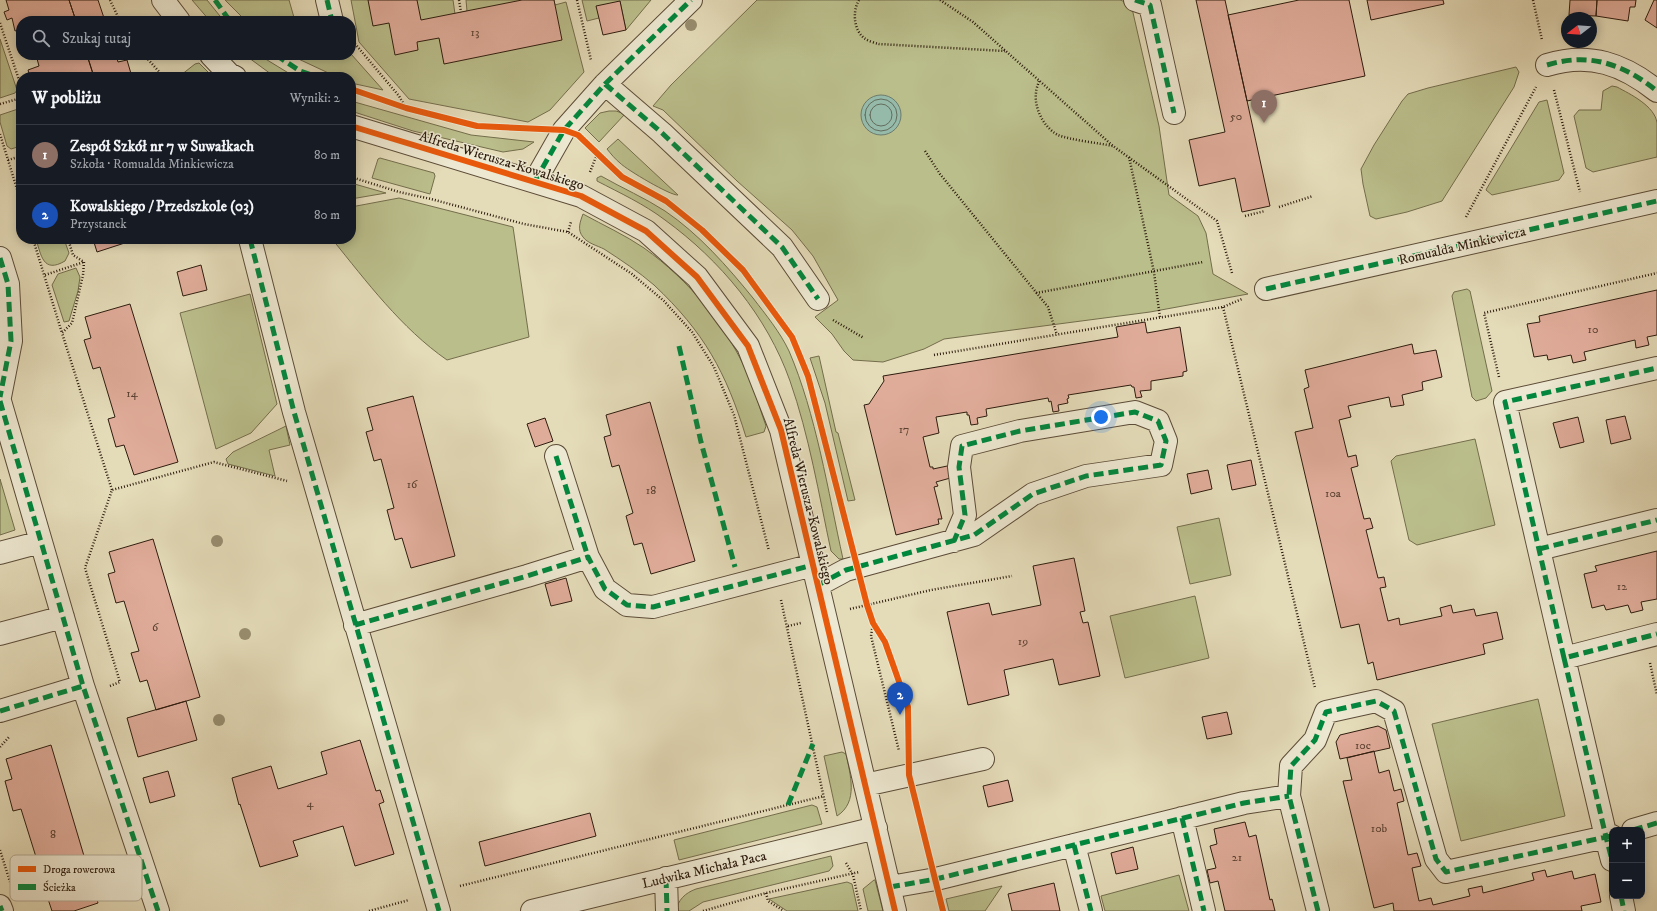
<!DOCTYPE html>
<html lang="pl">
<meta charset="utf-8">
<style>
:root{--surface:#171b24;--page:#20242c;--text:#f1f3f6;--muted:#9ea1a6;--line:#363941;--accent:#c59692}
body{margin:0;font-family:"IM FELL DW Pica",serif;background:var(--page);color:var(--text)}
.controls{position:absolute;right:12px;bottom:12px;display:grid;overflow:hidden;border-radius:8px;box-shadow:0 2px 10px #0003}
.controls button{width:36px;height:36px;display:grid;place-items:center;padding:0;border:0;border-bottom:1px solid var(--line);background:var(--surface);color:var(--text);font:20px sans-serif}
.compass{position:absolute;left:1561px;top:12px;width:36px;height:36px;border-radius:50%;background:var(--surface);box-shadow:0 2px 10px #0003;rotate:253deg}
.you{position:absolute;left:1101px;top:417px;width:14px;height:14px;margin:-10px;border:3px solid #fff;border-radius:50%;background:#1a73e8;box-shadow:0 0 0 6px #1a73e833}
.badge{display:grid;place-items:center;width:26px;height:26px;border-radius:50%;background:var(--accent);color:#fff;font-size:13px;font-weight:700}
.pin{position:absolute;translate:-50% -33px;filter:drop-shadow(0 1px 2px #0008)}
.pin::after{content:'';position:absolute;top:21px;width:14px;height:12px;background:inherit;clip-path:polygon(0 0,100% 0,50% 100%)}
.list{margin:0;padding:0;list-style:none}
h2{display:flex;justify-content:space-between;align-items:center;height:52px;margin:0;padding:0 16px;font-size:17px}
h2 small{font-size:13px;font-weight:400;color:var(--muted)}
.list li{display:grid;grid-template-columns:26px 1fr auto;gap:12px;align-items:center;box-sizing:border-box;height:60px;padding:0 16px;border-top:1px solid var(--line)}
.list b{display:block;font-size:15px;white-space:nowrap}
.list p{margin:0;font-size:13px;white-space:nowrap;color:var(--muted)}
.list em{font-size:13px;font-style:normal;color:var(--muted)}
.icon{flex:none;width:22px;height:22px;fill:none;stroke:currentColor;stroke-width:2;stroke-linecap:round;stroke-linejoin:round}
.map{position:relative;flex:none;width:1657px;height:911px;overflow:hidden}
.search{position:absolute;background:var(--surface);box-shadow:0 2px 10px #0003;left:16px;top:16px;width:340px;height:44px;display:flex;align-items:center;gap:10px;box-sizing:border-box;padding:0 14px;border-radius:16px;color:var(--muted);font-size:15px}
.panel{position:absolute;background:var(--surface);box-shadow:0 2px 10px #0003;left:16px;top:72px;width:340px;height:172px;border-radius:16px}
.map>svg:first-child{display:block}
.green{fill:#babe8b;stroke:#746d4c}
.water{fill:#96bbab;stroke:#6c7b6c}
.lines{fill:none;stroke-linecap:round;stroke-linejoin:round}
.shore{stroke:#626c5c;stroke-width:1}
.building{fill:#e0ac9a;stroke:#2e1c0e}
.minor-casing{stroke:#5c4c38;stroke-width:24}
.path{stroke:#2e1c0e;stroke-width:2.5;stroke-dasharray:1 2;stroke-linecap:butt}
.minor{stroke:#ede8d1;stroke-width:22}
.quiet{stroke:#00873e;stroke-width:5;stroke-dasharray:10 5;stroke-linecap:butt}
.cycleway-casing{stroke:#ede8d1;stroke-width:8}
.cycleway{stroke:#e8590c;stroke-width:6}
.tree{fill:#978d6f}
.labels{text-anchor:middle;stroke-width:3;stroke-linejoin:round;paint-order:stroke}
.number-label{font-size:12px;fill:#5a4031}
.street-label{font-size:14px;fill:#2e1c0e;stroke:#ede8d1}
.key{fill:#ede8d1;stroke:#b4ab96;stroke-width:1}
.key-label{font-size:11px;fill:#2e1c0e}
</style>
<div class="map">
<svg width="1657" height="911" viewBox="0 0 1657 911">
<rect width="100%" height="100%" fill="#e4dbb8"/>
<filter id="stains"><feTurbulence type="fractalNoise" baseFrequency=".005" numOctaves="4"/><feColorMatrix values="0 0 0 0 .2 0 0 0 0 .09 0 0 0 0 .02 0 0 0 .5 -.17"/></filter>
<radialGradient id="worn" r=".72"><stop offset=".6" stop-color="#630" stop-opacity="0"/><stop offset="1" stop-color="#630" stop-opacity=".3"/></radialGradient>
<path class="green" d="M192,0H207L224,21H210Z
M225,0H289L295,21H246Z
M351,0H453L455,14L467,11L466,0H554L555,5L566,2L584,72L550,110L528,122L409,99L359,42Z
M582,0H651L626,30L620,1L599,18L587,21Z
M757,0H1120L1131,4L1159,126L1169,195L1198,216L1206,233L1213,274L1248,294L1150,312L944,339L924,349L883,362L853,360L844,351L832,334L815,317L838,300L813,256L792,230L737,181L663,110L653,106L671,85Z
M0,39L17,90L15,93L0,98Z
M351,54L383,90L351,83V77H337L290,55H351Z
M245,55H259L295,77H275Z
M199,63L213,77H183L181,75L195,64Z
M1516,67L1519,72L1514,87L1442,201L1407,212L1376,219L1370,216L1363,184L1361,169L1374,145L1402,101L1408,94L1428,88Z
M1612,86L1617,87C1630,94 1655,106 1657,123C1657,134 1657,146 1657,157L1593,172L1586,168L1574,116L1579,110H1601L1603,91Z
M1547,100L1564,173L1559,180L1492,195L1486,190L1487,188L1539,102Z
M351,101L471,135L534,142L523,149L503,152L413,131L351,111Z
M21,108V146L11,149L7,146L0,122V115Z
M609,111H616L625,114L599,142L585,128L600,113Z
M618,139L678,195C671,196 627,170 620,163C615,159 611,154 607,149Z
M380,158L434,173L435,176L430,194L372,178L378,159Z
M601,176C622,188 645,198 665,211C699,234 727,266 753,298C766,315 780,332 789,351C816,414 828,491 843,559H839L831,551C819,495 809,435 790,381C767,316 720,260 665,220C644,204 620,193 597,181V178Z
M351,183L386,193L351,199Z
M399,198L513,227L529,337L447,360C401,328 367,282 332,239H351V207Z
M583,214C603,225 625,235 644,248C689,280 727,326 749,377C756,393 760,410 766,426L764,432L746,437C726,372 704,332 654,285C639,272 621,260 604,249C598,246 587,243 583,237C577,230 580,222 583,214Z
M36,239H64L69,253L65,261C43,274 41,255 36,239Z
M76,268L80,277L78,291L69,321L64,322L52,285L58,274Z
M1467,289L1470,291L1492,391L1486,398L1476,401L1472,397L1452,296L1454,292Z
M250,294L277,404L251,433L216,449L180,313Z
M819,356L836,432L838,433L855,500L848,501L825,403L810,358Z
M286,426L290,445L269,450L275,476L228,464L226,459L233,452Z
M1475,439L1495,525L1417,545L1409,540L1391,461L1396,456Z
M0,479L15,530L0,535Z
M1219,518L1231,575L1190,584L1177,527Z
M1195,596L1209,658L1125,678L1110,616Z
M1538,699L1565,816L1461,841L1432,724Z
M842,752L846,754C850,774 859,802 837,816L824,756Z
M812,805L817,807L822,824L679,860L674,840Z
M831,856L833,866L829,871L703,902L689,911H676C678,900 685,893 696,889Z
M1179,875L1189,911H1105L1101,896Z
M874,880H875L883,911H868L863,889Z
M847,882L852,884L858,911H787L769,899Z
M1002,886L985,911H949L946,899Z"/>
<path class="water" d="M861 115a20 20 0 1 1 40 0a20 20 0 1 1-40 0Z"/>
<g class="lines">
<path class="shore" d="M865 115a16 16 0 1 1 32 0a16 16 0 1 1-32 0Z
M870 115a11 11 0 1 1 22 0a11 11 0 1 1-22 0Z"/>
</g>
<path class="building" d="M6,0H69L76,21H21V29L15,31L12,18L7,20L4,12L9,10Z
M69,0H98L105,21H76Z
M368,0H417L421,20L522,0H554L562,40L444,64L439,38L417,42L418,50L395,55L389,23L373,26Z
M1196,0H1225L1270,206L1242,212L1235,178L1199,186L1189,140L1225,132Z
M1299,0H1349L1365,76L1247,101L1228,15Z
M1367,0H1443L1444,4L1371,20Z
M1570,0H1597L1596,16L1569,15Z
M1597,0H1636L1635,7H1630L1628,21L1596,16Z
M1654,0H1657V28L1645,20Z
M620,1L626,30L603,35L596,6Z
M36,55H87L94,77H30L28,70L39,66Z
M87,55H116L118,62L127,60L132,77H94Z
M93,239H137L97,252Z
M201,265L207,290L183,296L177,272Z
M1657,290V335L1647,337L1649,345L1636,348L1635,340L1584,352L1586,360L1573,363L1571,355L1548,360L1547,355L1534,357L1527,324L1540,322L1539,316Z
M130,304L178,462L134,475L124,445L116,447L108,419L115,417L100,367L93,369L84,340L91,338L85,317Z
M1145,322L1147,333L1180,327L1187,371L1183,372V376L1151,381V390L1140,391L1142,397L1136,398L1134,387H1132L1131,385L1068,395L1069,398L1067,399L1068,403L1058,405L1059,411L1053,412L1051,401L1049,402L1048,398L986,409L987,416L977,418L978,424L971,425L969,415H967V412L936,417L939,433L923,437L930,467H933V469L952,465L954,477L936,482L938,486L934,487L942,519H938L939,524L896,535L864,405L869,404L884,381L883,376L1118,337L1116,327Z
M1412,344L1414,354L1436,350L1442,377L1422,382L1423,390L1402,395L1404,405L1391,407L1389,397L1348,406L1351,417L1339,420L1348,457L1356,455L1358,466L1351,468L1364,519L1370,518L1373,528L1366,530L1378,578L1384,577L1386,587L1380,588L1388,621L1399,618L1400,625L1442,616L1440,608L1451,605L1453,613L1474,609L1476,616L1497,612L1503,639L1483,644L1485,654L1377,680L1373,662L1368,664L1359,624L1341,628L1295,432L1313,428L1304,389L1309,387L1305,370Z
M413,396L455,556L411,568L402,538L395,540L387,510L394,508L381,459L374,461L366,432L373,430L367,408Z
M650,402L695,561L651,574L642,543L634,545L626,516L633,513L619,465L612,467L604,437L611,435L606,415Z
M1625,416L1631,439L1611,444L1606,420Z
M1578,417L1584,442L1560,448L1553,423Z
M545,418L553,441L535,447L527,424Z
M1251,460L1256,485L1232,490L1227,465Z
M1208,470L1212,489L1191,494L1187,474Z
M153,539L200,697L156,710L147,680L140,682L131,653L139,651L124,601L116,603L108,574L115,572L109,552Z
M1657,551V599L1641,602L1643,610L1631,613L1628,605L1606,610L1604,605L1592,608L1584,574L1597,571L1595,566Z
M1074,558L1085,611L1080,612L1083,623L1088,622L1100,676L1059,685L1053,659L1004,670L1009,695L968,705L947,612L989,603L992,615L1041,605L1033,566Z
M566,578L572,601L551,606L545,584Z
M186,701L197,740L138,757L127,718Z
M1227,712L1232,734L1207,739L1202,717Z
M1378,726L1386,730L1390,748L1340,759L1336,742L1340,735Z
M360,740L376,791L380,790L384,802L379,804L394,854L355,866L343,826L293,841L298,856L260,867L240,804L239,805L232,778L271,766L278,789L327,774L321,752Z
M51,745L98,903L74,911H52L44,887L37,889L28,859L36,857L21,809L13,811L5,781L12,779L6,759Z
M1374,751L1379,773L1389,770L1394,791L1401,789L1404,801L1397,803L1408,855L1417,853L1421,866L1412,868L1419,901L1431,898L1433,905L1470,896L1468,889L1482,886L1483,893L1534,880L1532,873L1545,870L1547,877L1572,871L1574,879L1595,874L1601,902L1581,906L1582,911H1394L1393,903L1374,908L1343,781L1352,780L1347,758Z
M168,771L175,796L150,803L143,778Z
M1008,780L1013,801L988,807L983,786Z
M590,813L596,836L485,866L479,842Z
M1245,822L1249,837L1256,835L1270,900L1272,899L1275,911H1225L1218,881L1210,883L1207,870L1216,868L1210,846L1217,844L1214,829Z
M1133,847L1138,869L1116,874L1111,853Z
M1054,883L1060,911H1012L1008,894Z"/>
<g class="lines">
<g class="minor-casing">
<path id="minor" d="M163,0L179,21
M327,0L332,21
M1135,0L1150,5L1174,113
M211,55L229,74L235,77
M1547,65C1590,52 1623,64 1657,91
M605,84L662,133L782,247L818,299
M351,126L581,196L646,231L697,277L748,346L781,430L895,911
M535,181L564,130L605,84L691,0
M250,239L294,412L439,911
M0,258L8,284L11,341L0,397
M1266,289L1657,201
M0,401L83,686
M556,456L588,557
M1539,549L1657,520
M0,553L41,542
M818,585L846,570L974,535L1033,494L1086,476L1161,465L1166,441L1158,421L1135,412L1020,431L962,446L959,467L965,515L954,541
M355,625L527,576L588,557L605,589L627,605L653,607L813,565
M0,634L63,617
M1564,658L1505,402L1657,368
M0,711L83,686L158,911
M865,785L983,759
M1182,818L1204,911
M1633,830L1657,823
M1612,836L1606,837L1564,658L1657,634
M1074,845L1091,911
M666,878L667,911
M890,887L936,879L1244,803L1289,796
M1621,896L1624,911
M0,906L2,911
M532,911L876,828
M1318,911L1289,796L1291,766L1315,740L1326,712L1376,701L1394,711L1436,859L1446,872L1606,837L1612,860"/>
</g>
<path class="path" d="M110,0L120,21
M459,0L461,12
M577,0L591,60
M859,0C852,12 854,30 864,38C868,41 875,43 879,44L1005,51
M940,0L973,22L1113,146L1217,221L1232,273
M1533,0L1542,40
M0,23L21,86
M351,39L399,96L406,108
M144,55L164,77
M1039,81C1038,85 1036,89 1036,93C1034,108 1044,128 1058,135C1070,140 1099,143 1113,146
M1554,90L1580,192
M0,104L21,98
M0,134L21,202
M925,151L940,174L1048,307L1057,335
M1129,157L1154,272L1160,318
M8,160L21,156
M590,172L598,152
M351,177L399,192L431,199L524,224L568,232L632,274L664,301L692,332L714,367L734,415L769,551
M1279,207L1313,196
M1245,216L1265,211
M1466,217L1536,87
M568,232L571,222
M33,239L62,333
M68,239L73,255L84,262
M84,262L83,275L72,323L62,333L112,490
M45,275L84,262
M1036,293L1203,262
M1223,307L1315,688
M833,320L864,338
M934,355L1223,307L1242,299
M1499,377L1484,313L1657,273
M781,600L827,812
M850,609L931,590L1012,576
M873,623L871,636L899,751
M788,626L801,623
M1650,663L1657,695
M110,686L120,682L85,568L112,490L214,462L287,481
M0,747L9,737
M0,850L10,882
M846,863L853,875L861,911
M460,886L824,796
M766,893L768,901L784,911
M369,911L409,900
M703,911L766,893L859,872"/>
<use href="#minor" class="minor"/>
<path class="quiet" d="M215,0L227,17L232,21
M327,0L332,21
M1135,0L1150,5L1174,113
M276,55L300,71L317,77
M1547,65C1590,52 1623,64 1657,91
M228,77L229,74
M605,84L662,133L782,247L818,299
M535,181L564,130L605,84L691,0
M250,239L294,412L439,911
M0,258L8,284L11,341L0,397
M1266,289L1657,201
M679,346L701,442L735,567
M0,401L83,686
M556,456L588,557
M1539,549L1657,520
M818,585L846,570L974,535L1033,494L1086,476L1161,465L1166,441L1158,421L1135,412L1020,431L962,446L959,467L965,515L954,541
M355,625L527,576L588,557L605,589L627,605L653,607L813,565
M1564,658L1505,402L1657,368
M0,711L83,686L158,911
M788,805L813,744
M1182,818L1204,911
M1633,830L1657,823
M1612,836L1606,837L1564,658L1657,634
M1074,845L1091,911
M666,878L667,911
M890,887L936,879L1244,803L1289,796
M1621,896L1624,911
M0,906L2,911
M1318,911L1289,796L1291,766L1315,740L1326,712L1376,701L1394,711L1436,859L1446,872L1606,837L1612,860"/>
<g class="cycleway-casing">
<path id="cycleway" d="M351,89L406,108L477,126L564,130L578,135L622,177L666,201L702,230L743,270L792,337L808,376L867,605L873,623L885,642L908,707L909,775L943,911
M351,126L581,196L646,231L697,277L748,346L781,430L895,911"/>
</g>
<use href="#cycleway" class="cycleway"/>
</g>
<g class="tree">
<circle cx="691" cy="25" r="6"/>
<circle cx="217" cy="541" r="6"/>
<circle cx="245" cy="634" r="6"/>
<circle cx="219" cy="720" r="6"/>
</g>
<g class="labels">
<g class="number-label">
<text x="475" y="36">13</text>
<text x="1236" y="120">50</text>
<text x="1593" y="333">10</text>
<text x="132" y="397">14</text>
<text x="904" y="433">17</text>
<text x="412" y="488">16</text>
<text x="651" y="494">18</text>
<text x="1333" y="497">10a</text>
<text x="1622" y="590">12</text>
<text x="155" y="631">6</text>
<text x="1023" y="645">19</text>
<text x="1363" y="749">10c</text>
<text x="310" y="807">4</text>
<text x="1379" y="832">10b</text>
<text x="53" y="838">8</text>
<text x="1237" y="861">21</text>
</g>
<g class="street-label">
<text transform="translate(502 160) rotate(17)" y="5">Alfreda Wierusza-Kowalskiego</text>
<text transform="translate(1462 245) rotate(-13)" y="5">Romualda Minkiewicza</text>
<text transform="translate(809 501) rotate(76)" y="5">Alfreda Wierusza-Kowalskiego</text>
<text transform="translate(704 869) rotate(-13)" y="5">Ludwika Michała Paca</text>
</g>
</g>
<rect x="10" y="855" width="132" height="46" rx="6" class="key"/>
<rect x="18" y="866" width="18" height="6" fill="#e8590c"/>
<rect x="18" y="884" width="18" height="6" fill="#00873e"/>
<g class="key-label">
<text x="43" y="873">Droga rowerowa</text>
<text x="43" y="891">Ścieżka</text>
</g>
<rect width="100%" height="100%" filter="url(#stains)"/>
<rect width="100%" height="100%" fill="url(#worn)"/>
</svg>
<div class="controls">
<button>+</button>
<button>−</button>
</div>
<svg class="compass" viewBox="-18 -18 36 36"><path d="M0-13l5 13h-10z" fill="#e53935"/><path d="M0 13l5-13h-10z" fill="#9ea1a6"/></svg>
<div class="you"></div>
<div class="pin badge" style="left:1264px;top:123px;background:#8d6e63">1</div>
<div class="pin badge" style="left:900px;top:715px;background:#1a4fb4">2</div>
<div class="search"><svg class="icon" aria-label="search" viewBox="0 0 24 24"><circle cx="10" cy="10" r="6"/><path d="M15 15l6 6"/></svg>Szukaj tutaj</div>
<section class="panel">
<h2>W pobliżu<small>Wyniki: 2</small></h2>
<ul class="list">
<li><span class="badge" style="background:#8d6e63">1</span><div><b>Zespół Szkół nr 7 w Suwałkach</b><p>Szkoła · Romualda Minkiewicza</p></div><em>80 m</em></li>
<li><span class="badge" style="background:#1a4fb4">2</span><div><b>Kowalskiego / Przedszkole (03)</b><p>Przystanek</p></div><em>80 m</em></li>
</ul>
</section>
</div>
